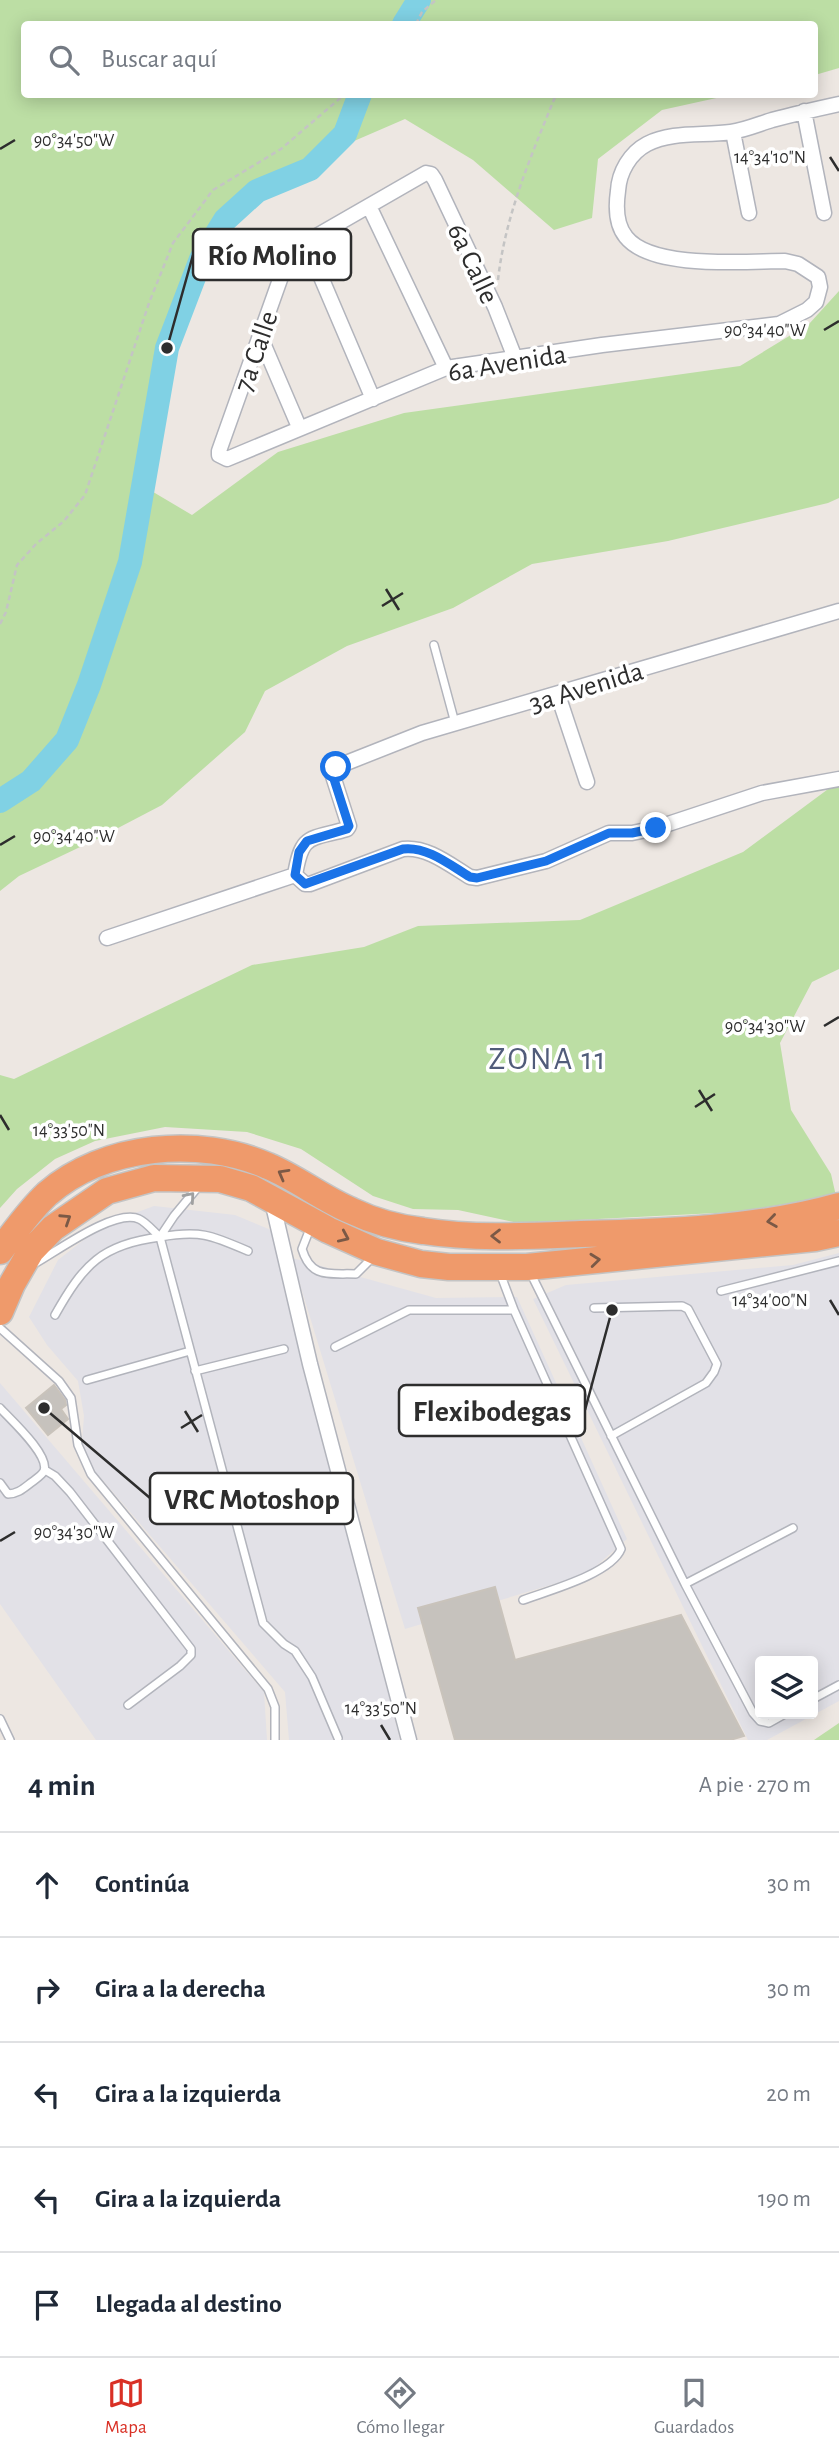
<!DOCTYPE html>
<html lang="es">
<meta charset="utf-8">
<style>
:root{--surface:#fff;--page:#f6f6f7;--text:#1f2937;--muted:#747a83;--line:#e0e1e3;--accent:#d93025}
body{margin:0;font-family:"Alegreya Sans",sans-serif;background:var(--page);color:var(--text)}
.controls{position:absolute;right:21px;bottom:21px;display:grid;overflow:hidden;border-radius:7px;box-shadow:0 4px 18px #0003}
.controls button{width:63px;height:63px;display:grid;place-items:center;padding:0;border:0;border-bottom:2px solid var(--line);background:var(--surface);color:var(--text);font:35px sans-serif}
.stop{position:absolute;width:21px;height:21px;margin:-16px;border:5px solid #1a73e8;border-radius:50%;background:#fff}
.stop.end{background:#1a73e8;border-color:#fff;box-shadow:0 2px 7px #0008}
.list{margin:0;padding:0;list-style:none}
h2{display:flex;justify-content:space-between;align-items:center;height:91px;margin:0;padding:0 28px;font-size:30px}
h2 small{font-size:23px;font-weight:400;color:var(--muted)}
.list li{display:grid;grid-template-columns:46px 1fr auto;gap:21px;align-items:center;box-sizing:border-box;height:105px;padding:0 28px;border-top:2px solid var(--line)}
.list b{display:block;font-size:26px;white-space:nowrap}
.list em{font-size:23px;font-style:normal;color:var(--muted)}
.icon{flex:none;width:38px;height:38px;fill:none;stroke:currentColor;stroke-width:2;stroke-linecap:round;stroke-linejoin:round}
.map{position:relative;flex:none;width:839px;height:1740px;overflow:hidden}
.search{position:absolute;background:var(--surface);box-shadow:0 4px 18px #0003;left:21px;right:21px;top:21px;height:77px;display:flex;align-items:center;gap:18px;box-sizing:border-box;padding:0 24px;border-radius:7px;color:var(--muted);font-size:26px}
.sheet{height:616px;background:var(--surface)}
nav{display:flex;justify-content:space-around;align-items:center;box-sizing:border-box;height:98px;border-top:2px solid var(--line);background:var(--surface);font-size:19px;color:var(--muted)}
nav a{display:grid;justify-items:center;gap:4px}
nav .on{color:var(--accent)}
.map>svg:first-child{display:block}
.industrial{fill:#e2e1e7;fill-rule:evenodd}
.green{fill:#bcdea4}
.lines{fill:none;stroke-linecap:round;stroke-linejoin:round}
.river{stroke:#80d1e4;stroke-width:24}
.building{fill:#c6c2bd;stroke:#c9c3bb;stroke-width:2}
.lane-casing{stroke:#b2b4bc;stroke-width:10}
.street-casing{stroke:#b2b4bc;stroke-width:17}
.highway-casing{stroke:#c4c4c4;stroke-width:29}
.path{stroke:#c4c4c4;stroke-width:2.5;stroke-dasharray:5 3.5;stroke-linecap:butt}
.lane{stroke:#fff;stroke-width:7}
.street{stroke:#fff;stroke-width:14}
.highway{stroke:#ef9a6b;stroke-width:26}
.oneway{stroke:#7b5946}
.oneway2{stroke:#a0a0a0}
.route{stroke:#1a73e8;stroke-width:9}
.ticks{fill:none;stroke:#2d2d2d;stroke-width:2.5}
.labels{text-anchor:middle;stroke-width:7;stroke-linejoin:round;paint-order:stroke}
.street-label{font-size:28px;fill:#2d2d2d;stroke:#fff}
.quarter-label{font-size:32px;letter-spacing:2px;fill:#515c7a;stroke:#fff}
.ticks-label{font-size:18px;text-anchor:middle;fill:#2d2d2d;stroke:#fff;stroke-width:7;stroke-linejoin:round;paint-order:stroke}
.leader{fill:none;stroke:#2d2d2d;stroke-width:2.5}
.callout-dot{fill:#2d2d2d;stroke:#fff;stroke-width:2.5}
.callout{fill:#fff;stroke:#2d2d2d;stroke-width:2.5}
.callout-label{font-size:30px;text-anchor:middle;font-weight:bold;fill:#2d2d2d}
</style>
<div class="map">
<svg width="839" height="1740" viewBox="0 0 839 1740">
<rect width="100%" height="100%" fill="#ede7e2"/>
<path class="industrial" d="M154,1206L235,1215L271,1230L400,1740H289L285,1692L81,1455L84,1416L78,1381L47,1345L29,1317L58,1260L103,1225Z
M839,1253V1701L767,1740H748L533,1299L566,1285L793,1265ZM760,1661H813V1714H760Z
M292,1258L436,1298L517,1297L627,1539L587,1574L405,1629Z
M0,1383L264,1692L267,1740H96L0,1604Z"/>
<path class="green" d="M0,0H839V68L815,75L814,24H24V94L730,95L662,110L598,159L592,218L554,230L473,160L405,119L294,167L216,234L165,368L138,483L192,515L278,452L404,413L740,366L809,324L839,291V498L828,503L668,541L532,564L453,608L347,646L265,691L245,732L162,805L97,839L19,876L0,891Z
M839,781V969L812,982L780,1043L791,1110L831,1174L836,1196L736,1212L518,1223L458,1210L413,1209L373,1196L301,1149L247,1132L165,1127L95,1141L55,1159L17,1189L0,1208V1075L14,1079L252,965L364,947L418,926L580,920L743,852Z
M839,1723V1740H814Z"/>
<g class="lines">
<path class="river" d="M404,24L419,0
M0,801L31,781L67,740L89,685L130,562L167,348L201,259L225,220L257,191L310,169L345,134L360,94"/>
</g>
<path class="building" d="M54,1385L65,1400L66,1405L61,1409L68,1419L48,1435L26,1408Z
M495,1587L515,1660L681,1615L744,1736L730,1740H455L418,1608Z"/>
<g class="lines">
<g class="lane-casing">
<path id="lane" d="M434,645L455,723
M311,1226L302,1249C311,1279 329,1273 356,1274L373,1257
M160,1237L174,1216L198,1187
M34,1264C56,1252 115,1208 139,1219C146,1222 154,1232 160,1237C200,1230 211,1235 248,1251
M500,1273L514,1310L621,1549C611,1574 547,1591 523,1600
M531,1274L685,1584L753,1713L760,1721L769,1723L785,1714
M721,1291L839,1261
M594,1308L682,1306L688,1309L717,1364L714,1372L706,1383L611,1436
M55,1315C83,1265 102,1244 160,1237L263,1623L284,1644L295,1651L312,1677L338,1738
M0,1328L59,1381L71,1398L78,1445L91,1474L268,1689L275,1707V1740
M335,1347L409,1310H514
M195,1371L284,1349
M87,1380L190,1351
M0,1408C10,1419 50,1455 44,1471C42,1475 36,1479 32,1482C24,1488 18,1494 8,1494L0,1483
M45,1470L55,1476L70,1492L191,1649V1655L180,1666L128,1705
M685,1584L793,1528
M813,1699L839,1685
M0,1719L10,1740"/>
</g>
<g class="street-casing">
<path id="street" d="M804,111L824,213
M733,132L749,213
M369,206L446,368
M306,242L373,399
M260,336L299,427
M515,358L495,307L435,180L431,174L426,173L306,242L288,257L219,451V455L227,459L446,368L602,345L779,324L807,310L816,302L820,287L818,277L798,264L785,261C747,261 652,270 626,237C616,225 616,205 618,191C619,172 630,153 647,144C672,131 704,136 731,132C745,130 759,124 772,120C794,114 816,109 839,104
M558,695L587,782
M295,875C302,833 309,840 347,829L349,826L332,773L336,767L422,733L839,611
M295,875L305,884H310L403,849C427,846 450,865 470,877L477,878L546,861L609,833H632L656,828L762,793L839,779
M107,938L295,875
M272,1201L310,1364L409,1740"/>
</g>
<g class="highway-casing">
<path id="highway" d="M0,1251C15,1231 29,1211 47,1194C104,1144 200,1136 268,1166C297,1178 323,1199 352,1211C375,1222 398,1228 423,1231C475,1239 529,1236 581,1234C666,1232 758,1229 839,1206
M0,1312L12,1284L31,1251L53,1228L107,1191L154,1178L220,1179L251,1188L328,1230L377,1252L421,1264L449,1267H527L815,1238L839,1233"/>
</g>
<path class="path" d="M416,24L422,12L436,0
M498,280C505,216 531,156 555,97
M0,624L6,612L17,565L36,544L64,521L85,495L149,303L173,243L213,190L281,149L345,94"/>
<use href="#lane" class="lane"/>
<use href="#street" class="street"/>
<use href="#highway" class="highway"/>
</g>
<defs><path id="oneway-chevron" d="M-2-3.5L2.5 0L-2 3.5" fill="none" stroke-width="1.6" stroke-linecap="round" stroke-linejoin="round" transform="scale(1.75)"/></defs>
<g class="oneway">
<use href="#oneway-chevron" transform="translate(283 1174) rotate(-151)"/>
<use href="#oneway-chevron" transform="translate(66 1219) rotate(-33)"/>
<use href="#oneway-chevron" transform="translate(772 1221) rotate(172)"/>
<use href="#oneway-chevron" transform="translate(496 1236) rotate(-180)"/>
<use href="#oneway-chevron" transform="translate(344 1237) rotate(24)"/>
<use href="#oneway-chevron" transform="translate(595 1260) rotate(-6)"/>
</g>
<use class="oneway2" href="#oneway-chevron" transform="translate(190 1197) rotate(-49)"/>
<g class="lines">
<path class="route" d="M336,767L332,773L349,826L347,829L307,841L299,852L295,875L305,884L403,849C427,846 450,865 470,877L477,878L546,861L609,833H632L656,828"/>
</g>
<path class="ticks" d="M0,149L15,140M830,157L839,171M824,330L839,321M386,589L399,610M382,606L403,593M0,845L15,836M824,1026L839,1017M699,1090L712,1111M695,1107L715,1094M0,1115L9,1130M830,1300L839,1315M185,1411L198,1432M181,1428L202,1415M0,1541L15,1532M381,1725L390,1740"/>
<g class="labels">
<g class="street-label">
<text transform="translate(474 263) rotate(65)" y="10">6a Calle</text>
<text transform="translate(255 351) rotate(-71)" y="10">7a Calle</text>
<text transform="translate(507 362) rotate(-9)" y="10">6a Avenida</text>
<text transform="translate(586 686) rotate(-17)" y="10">3a Avenida</text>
</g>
<g class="quarter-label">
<text x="548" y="1069">ZONA 11</text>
</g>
</g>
<g class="ticks-label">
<text x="74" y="146">90°34'50"W</text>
<text x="770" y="163">14°34'10"N</text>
<text x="765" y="336">90°34'40"W</text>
<text x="74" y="842">90°34'40"W</text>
<text x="765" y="1032">90°34'30"W</text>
<text x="69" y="1136">14°33'50"N</text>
<text x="770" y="1306">14°34'00"N</text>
<text x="74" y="1538">90°34'30"W</text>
<text x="381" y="1714">14°33'50"N</text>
</g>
<path class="leader" d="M167 348L193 255M612 1310L585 1410M44 1408L150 1498"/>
<g class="callout-dot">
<circle cx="167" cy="348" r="7"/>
<circle cx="612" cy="1310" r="7"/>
<circle cx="44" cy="1408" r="7"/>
</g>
<g class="callout">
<rect x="193" y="229" width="158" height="51" rx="7"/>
<rect x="399" y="1385" width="186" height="51" rx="7"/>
<rect x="150" y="1473" width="203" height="51" rx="7"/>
</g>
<g class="callout-label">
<text x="272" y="265">Río Molino</text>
<text x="492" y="1421">Flexibodegas</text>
<text x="252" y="1509">VRC Motoshop</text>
</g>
</svg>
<div class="controls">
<button><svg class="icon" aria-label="layers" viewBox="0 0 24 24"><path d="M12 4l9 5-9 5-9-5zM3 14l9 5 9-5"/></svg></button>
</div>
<div class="stop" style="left:336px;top:767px"></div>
<div class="stop end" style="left:656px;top:828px"></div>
<div class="search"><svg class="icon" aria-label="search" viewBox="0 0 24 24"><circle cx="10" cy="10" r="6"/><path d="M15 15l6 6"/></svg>Buscar aquí</div>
</div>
<section class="sheet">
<h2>4 min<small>A pie · 270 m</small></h2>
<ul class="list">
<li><svg class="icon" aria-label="ahead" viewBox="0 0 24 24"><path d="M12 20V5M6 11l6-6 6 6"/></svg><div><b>Continúa</b></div><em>30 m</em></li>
<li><svg class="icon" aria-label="right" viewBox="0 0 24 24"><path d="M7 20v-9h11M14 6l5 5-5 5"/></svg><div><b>Gira a la derecha</b></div><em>30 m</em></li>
<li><svg class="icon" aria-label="left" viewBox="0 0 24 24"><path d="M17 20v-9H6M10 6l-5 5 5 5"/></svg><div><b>Gira a la izquierda</b></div><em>20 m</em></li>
<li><svg class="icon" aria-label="left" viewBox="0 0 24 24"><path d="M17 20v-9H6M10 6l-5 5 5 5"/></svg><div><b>Gira a la izquierda</b></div><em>190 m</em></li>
<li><svg class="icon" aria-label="arrive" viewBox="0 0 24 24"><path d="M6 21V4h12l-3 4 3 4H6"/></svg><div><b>Llegada al destino</b></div></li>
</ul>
</section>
<nav>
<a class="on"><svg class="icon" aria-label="map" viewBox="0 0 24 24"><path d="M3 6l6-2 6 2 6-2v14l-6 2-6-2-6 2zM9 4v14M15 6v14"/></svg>Mapa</a>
<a><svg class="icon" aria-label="directions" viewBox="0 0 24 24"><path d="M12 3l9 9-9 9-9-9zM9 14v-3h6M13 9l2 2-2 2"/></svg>Cómo llegar</a>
<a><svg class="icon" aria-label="saved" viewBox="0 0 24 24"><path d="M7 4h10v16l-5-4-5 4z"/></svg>Guardados</a>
</nav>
